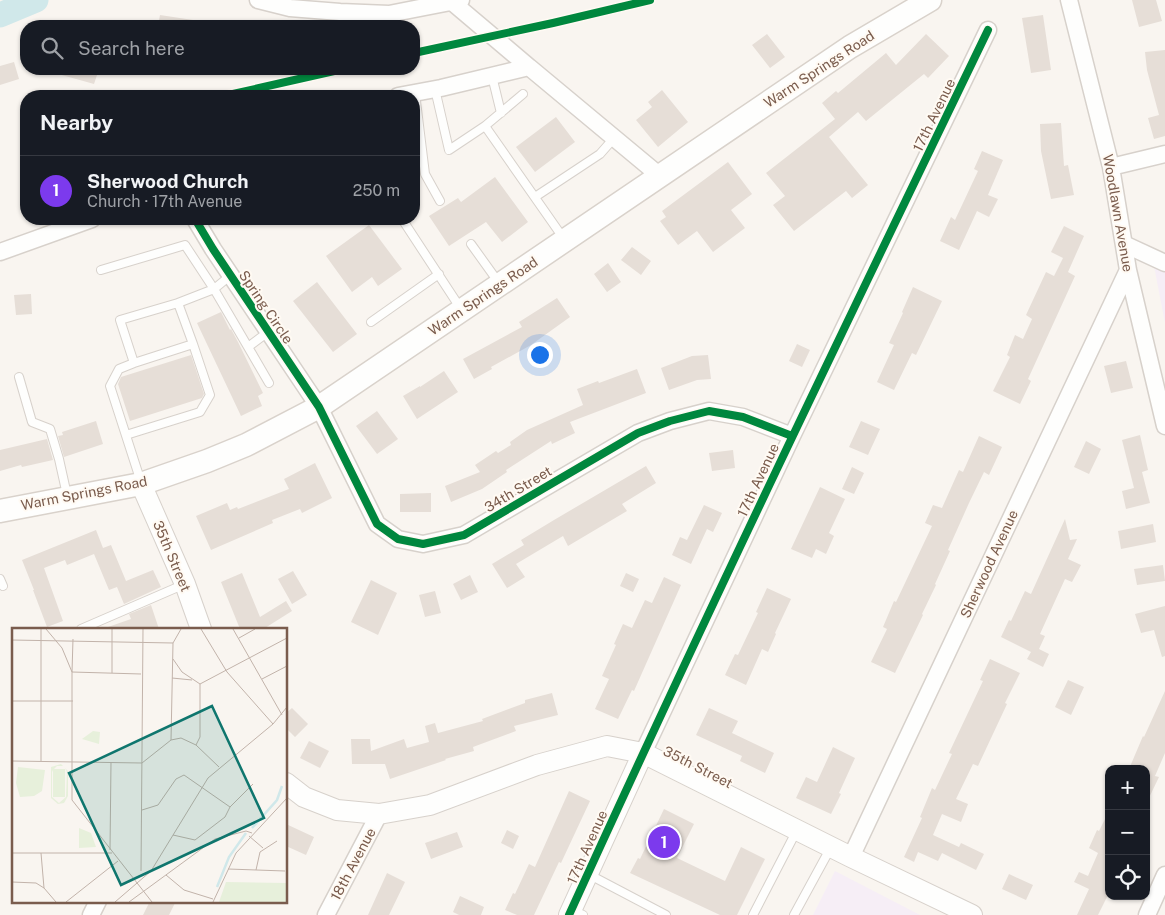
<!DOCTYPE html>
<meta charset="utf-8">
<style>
:root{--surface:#171b24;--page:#20242c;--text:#f1f3f6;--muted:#9ea1a6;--line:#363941;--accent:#7c3aed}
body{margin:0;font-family:"Public Sans",sans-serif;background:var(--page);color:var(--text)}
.controls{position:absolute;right:15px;bottom:15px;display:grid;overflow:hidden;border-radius:10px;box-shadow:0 1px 4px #0004}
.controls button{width:45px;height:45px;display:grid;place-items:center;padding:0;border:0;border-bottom:1px solid var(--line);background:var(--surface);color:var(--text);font:25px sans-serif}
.you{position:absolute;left:539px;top:354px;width:18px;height:18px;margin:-12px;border:4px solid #fff;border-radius:50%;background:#1a73e8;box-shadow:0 0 0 8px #1a73e833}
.badge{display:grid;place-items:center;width:32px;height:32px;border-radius:50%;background:var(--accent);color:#fff;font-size:16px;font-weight:700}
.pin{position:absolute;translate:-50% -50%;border:2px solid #fff;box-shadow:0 1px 5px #0006}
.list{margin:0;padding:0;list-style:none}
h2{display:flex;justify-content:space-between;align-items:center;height:65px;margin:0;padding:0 20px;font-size:21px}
h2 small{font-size:16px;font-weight:400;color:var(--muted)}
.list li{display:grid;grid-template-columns:32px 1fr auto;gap:15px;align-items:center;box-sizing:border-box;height:70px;padding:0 20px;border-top:1px solid var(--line)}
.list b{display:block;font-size:19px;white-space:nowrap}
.list p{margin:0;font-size:16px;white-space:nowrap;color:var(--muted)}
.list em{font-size:16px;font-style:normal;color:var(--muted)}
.icon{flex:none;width:28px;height:28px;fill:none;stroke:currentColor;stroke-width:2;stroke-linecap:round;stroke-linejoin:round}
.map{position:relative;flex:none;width:1165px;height:915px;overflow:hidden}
.search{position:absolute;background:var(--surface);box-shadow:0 1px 4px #0004;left:20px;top:20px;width:400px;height:55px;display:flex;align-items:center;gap:12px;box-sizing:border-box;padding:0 18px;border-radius:20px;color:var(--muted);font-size:19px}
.panel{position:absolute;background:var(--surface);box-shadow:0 1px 4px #0004;left:20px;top:90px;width:400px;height:135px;border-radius:20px}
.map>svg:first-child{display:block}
.education{fill:#f6eef6}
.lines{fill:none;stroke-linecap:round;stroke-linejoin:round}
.river{stroke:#d0e8ea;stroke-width:25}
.building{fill:#e6ded7}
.service-casing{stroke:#d7d1cb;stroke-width:10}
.minor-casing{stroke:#d7d1cb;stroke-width:19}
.tertiary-casing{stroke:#d7d1cb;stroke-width:22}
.secondary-casing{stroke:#d9d2cb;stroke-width:25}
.service{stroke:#fefefd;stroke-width:8}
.minor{stroke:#fefefd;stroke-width:16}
.tertiary{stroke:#fefefd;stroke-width:20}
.secondary{stroke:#fefefd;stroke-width:22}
.cycleway-casing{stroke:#fffaf3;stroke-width:11}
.cycleway{stroke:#00873e;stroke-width:8}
.labels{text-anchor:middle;stroke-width:4;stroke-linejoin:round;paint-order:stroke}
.street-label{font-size:14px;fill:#7a5c4d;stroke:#fffaf3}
.inset-river{fill:none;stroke:#d0e8ea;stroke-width:2.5}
.inset-road{fill:none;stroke:#c2b3aa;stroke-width:1}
.view{fill:#0f766e;fill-opacity:0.15;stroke:#0f766e;stroke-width:2.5}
.inset-edge{fill:none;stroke:#7a5c4d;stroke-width:2.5}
</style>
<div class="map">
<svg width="1165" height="915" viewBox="0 0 1165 915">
<rect width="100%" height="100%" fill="#f9f5f0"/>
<path class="education" d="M1154,266L1165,271V323Z
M835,871L920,915H813Z"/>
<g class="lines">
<path class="river" d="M0,15L36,0"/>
</g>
<path class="building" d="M1132,0H1156L1162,21L1139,27Z
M160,15L193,20L192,26H158Z
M1043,15L1051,70L1031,73L1022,18Z
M767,34L785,57L770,68L752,45Z
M926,34L949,56L928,78L924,74L866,121L858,112L829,137L868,185L852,198L846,191L794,231L773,205L785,196L766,173L835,119L822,103L836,91L838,93L886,53L896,65Z
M1165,50V136L1154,139L1148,118L1159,115L1147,70L1145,52Z
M14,62L19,79L0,85V66Z
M51,69H99L94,84L51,72Z
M662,90L688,122L658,147L636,120L652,107L648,102Z
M556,117L575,142L535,172L516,147Z
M1061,123L1064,166L1068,165L1074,195L1051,199L1041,151L1040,124Z
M982,151L1003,160L988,195L998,199L989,217L977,211L959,250L940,241L951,217L955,220L978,171L974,169Z
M728,162L752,194L731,210L745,228L713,252L697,231L678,245L660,221L666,217L662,211Z
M495,177L528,222L502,242L486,222L449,246L429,216L458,198L461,202Z
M369,225L402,269L378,286L372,277L352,292L326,256Z
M1064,226L1084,236L1068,272L1075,276L1028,379L1031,381L1020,404L993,391L1010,357L1007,355L1015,335L1023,339L1032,319L1026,315L1046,272L1054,276L1063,258L1051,252Z
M632,247L651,261L641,275L621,260Z
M608,263L621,282L607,292L594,274Z
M317,282L357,334L333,352L293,301Z
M913,287L942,301L916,355L912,353L894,390L877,382L894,345L889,343L903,313L902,312Z
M31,294L32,314L16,315L14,295Z
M557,298L570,317L531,345L491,367L492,369L474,379L463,359L522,327L519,322Z
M221,312L230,330L231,329L238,342L263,393L258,396L262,406L241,416L197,323Z
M797,344L810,350L802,367L789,361Z
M191,355L204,394L202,398L130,421L118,384L121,377Z
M708,355L711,379L697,380L669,390L661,368L692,356Z
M1126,361L1133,388L1111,393L1104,366Z
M637,369L646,393L570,422L575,433L552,444L551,441L506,470L507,472L482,489L451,502L445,486L480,472L475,465L496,451L498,453L511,445L510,442L527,430L583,405L577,389L598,381L599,383Z
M444,371L458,392L417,419L403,396L420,386V387Z
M377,411L398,439L377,454L356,426Z
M96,421L103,444L64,457L58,436L63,435L62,432Z
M861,421L880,429L868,455L849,447Z
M1140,435L1148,470L1142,472L1150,503L1126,509L1122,491L1134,488L1122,440Z
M979,436L1002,447L989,475L984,472L969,503L948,550L950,551L935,584L936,585L922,614L923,615L895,673L871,662L887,629L883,627L894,601L896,602L932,526L925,523L933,505L942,508L959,470L963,472Z
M47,439L53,460L22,467L21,465L0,471V450Z
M1086,441L1101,449L1089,474L1074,467Z
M733,450L735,468L712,471L709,453Z
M315,463L332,498L302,513L300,509L272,520L273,523L211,550L196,516L227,503L230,510L237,507L238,509L289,489L284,479Z
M646,466L656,483L622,504L627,511L568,546L563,536L516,564L525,577L507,588L492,564L524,545L521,540L554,520Z
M852,467L864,473L854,494L842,489Z
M820,487L845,499L829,533L834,536L826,554L816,549L812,558L791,549Z
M431,493V512H400V494Z
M704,505L722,513L713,532L707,529L691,564L672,555L680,537L687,540Z
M1065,519L1070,540L1077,539L1068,559L1081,565L1072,582L1065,579L1040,634L1045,636L1039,649L1049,654L1043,667L1027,659L1031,652L1001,637L1009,620L1011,621L1025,591L1031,594Z
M1153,524L1156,542L1121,549L1118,531Z
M96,530L103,548L111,545L126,581L153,570L161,587L124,604L117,587L109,590L94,554L67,565L65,560L44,568L63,621L47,627L33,590H34L22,560Z
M1163,565L1165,581L1137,585L1134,569Z
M293,571L307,595L292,604L278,579Z
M242,573L260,617L286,601L292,611L265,628V629H240L221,582Z
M626,573L639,579L633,592L620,586Z
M470,575L478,592L461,600L453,584Z
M664,577L681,585L634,691L632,690L618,719L595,709L609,679L602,676L616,645L614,644L623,624L632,628L645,600L652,603Z
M371,580L397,593L378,635L351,622Z
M767,588L791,599L775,633L776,634L768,652L762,649L746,685L725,675L735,654L738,655L758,613L756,612Z
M435,591L441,613L425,617L419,595Z
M151,605L159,629H108V627L131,619L129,614Z
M1165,606V656L1162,657L1154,630L1141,633L1135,614Z
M990,659L1020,673L1005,703L1007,704L978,766L973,764L956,799L968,804L961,822L942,814L933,835L959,847L961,843L984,854L976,870L942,853L938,861L918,852L914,862L904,857L922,818L920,817L932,788L935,790L952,754L949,753L983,681L980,680Z
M1068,680L1084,687L1071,715L1055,707Z
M1165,691V753L1155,776L1159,777L1146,804V769H1129L1143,736L1144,737Z
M552,693L558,715L514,726L516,731L473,747L474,751L445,759L446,760L390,779L385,764H352L351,739H370L371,751L404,739L407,748L429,742L425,726L435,723L438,733L483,721L482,719L525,703V700Z
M292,708L308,724L295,737L286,728V713Z
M709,708L738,721L732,733L774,753L765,773L740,761L742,756L696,735Z
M309,741L329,751L320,768L300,758Z
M833,747L855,758L839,793L841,794L831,814L796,798L806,777L817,782Z
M569,791L590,801L561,863L559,862L534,915H517L505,910L513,893L515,894L529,864L535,867Z
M664,809L694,824L677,858L725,881L741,847L765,859L737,915H720L630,873L638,858L640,859Z
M1109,811V893L1098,915H1077L1089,889L1074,882L1079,872L1088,876L1098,853L1089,848L1097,830L1099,831Z
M286,824L314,837L306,855L286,846Z
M507,830L519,836L513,849L501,843Z
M457,832L463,847L431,859L425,843Z
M387,873L405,882L389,915H368Z
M1009,874L1033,885L1026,900L1002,889Z
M460,896L484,907L481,915H459L453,912Z
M150,901H176L169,915H143Z"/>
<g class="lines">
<g class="service-casing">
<path id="service" d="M492,76L501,113
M435,89L449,150L485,126L523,94
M415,93L425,174L440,201
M485,126L564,239
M535,197L600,154L614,138
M402,219L461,309
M471,244L499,283
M101,270L185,245L214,289L248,347
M178,303L214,289L231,275
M371,322L439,274
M268,332L248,347L269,383
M134,363L120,320L178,303L193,344L134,363L119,369L110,386L141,482
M19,377L32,422L50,429L59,459L67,495
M126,435L200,412L210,395L193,344
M0,579L3,586
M81,629L185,584
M588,874L666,915
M572,910L583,915
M753,915L796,832
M794,915L830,849"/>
</g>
<g class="minor-casing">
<path id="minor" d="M258,0L290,8L340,12L389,14L461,0
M1069,0L1111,167L1128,270L1165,426
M452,2L529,67
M398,96L441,88L529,67L660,176
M1111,167L1165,154
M195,219L213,249L319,407L377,524L398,539L423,544L464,535L638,433L670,421L709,411L743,417L792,436
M1124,244L1165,263
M0,252L92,219
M643,753L792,436L988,30
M851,857L1128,270
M91,915L98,901
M326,915L379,814
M1147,915L1165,875"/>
</g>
<g class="tertiary-casing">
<path id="tertiary" d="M141,484L185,584L201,629
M286,783L304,797L337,810L379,814L430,805L537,765L607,746L643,753L851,857L972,915
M569,915L643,753"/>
</g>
<g class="secondary-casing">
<path id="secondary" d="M0,511L141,484L207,461L246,445L319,407L850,47L930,0"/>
</g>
<use href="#service" class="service"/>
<use href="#minor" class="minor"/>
<use href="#tertiary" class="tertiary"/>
<use href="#secondary" class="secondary"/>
<g class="cycleway-casing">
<path id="cycleway" d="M414,53L553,23L650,0
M224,96L343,69
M195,219L213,249L319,407L377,524L398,539L423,544L464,535L638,433L670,421L709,411L743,417L792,436
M569,915C704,618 846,324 988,30"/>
</g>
<use href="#cycleway" class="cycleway"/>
</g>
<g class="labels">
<g class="street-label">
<text transform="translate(819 69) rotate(-33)" y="5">Warm Springs Road</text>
<text transform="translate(934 115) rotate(-64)" y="5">17th Avenue</text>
<text transform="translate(1118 213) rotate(80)" y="5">Woodlawn Avenue</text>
<text transform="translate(483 296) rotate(-34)" y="5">Warm Springs Road</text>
<text transform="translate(266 307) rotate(56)" y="5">Spring Circle</text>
<text transform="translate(758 480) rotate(-65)" y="5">17th Avenue</text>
<text transform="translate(518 489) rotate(-31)" y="5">34th Street</text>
<text transform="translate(84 493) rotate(-11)" y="5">Warm Springs Road</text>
<text transform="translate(172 556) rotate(67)" y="5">35th Street</text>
<text transform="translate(989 564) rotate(-65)" y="5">Sherwood Avenue</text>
<text transform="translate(698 767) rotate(27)" y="5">35th Street</text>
<text transform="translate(587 847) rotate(-66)" y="5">17th Avenue</text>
<text transform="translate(353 864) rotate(-62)" y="5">18th Avenue</text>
</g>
</g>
<g transform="translate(12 628)">
<rect width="275" height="275" fill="#f9f5f0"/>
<path d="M214,254L275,255V274H207Z" fill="#e7f0db"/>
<path d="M81,103L88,104L87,116L70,111Z" fill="#e7f0db"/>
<path d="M49,136L56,143V168L52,175L46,176L39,170V139ZM45,138H51L53,140L55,144L54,169L47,175L40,169V144L41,142V169H53V141H42ZM6,139L33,142L30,163L22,168L8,169L4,155ZM67,200L79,205L84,219L67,220Z" fill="#e7f0db" fill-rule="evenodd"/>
<path class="inset-river" d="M240,200L265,172L270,158M205,259L217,229L234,205"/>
<path class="inset-road" d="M34,1L50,20L60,44V172L140,274M189,1L215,44L261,96M221,1L270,87M227,10L243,1M61,11L60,44L129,46M0,12L161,15M0,18V55M161,31L170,44L188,56V109L184,117M100,45V1M160,50L180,52M250,51L275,38M188,56L275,10M0,73H61M159,112L161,15L169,1M0,133L130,135L159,112L169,110L184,117L207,139M29,133V1M130,182L146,177L164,151L172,147L218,179M161,207L183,212L213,189L218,179L241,156M237,208L251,220M98,222L99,134M0,225H100M29,225L32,260L44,274M216,241L273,243M244,242L248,224L265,213M129,243L131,1M154,247L172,262L201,271M0,254L24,255L32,260M54,274L106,233M103,274L139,243L196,150L261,96L275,79M117,274L203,211L234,203L240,205M201,274L224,225L275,170"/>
<path class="view" d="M200,78L252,190L109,257L57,145Z"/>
<rect width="275" height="275" class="inset-edge"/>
</g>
</svg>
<div class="controls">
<button>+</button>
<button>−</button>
<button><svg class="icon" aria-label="locate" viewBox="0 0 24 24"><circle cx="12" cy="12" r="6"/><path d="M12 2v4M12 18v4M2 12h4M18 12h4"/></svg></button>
</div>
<div class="you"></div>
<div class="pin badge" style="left:664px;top:842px">1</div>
<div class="search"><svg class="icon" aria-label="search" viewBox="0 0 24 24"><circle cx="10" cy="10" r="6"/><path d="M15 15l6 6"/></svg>Search here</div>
<section class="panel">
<h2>Nearby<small></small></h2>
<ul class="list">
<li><span class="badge">1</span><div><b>Sherwood Church</b><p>Church · 17th Avenue</p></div><em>250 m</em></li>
</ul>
</section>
</div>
